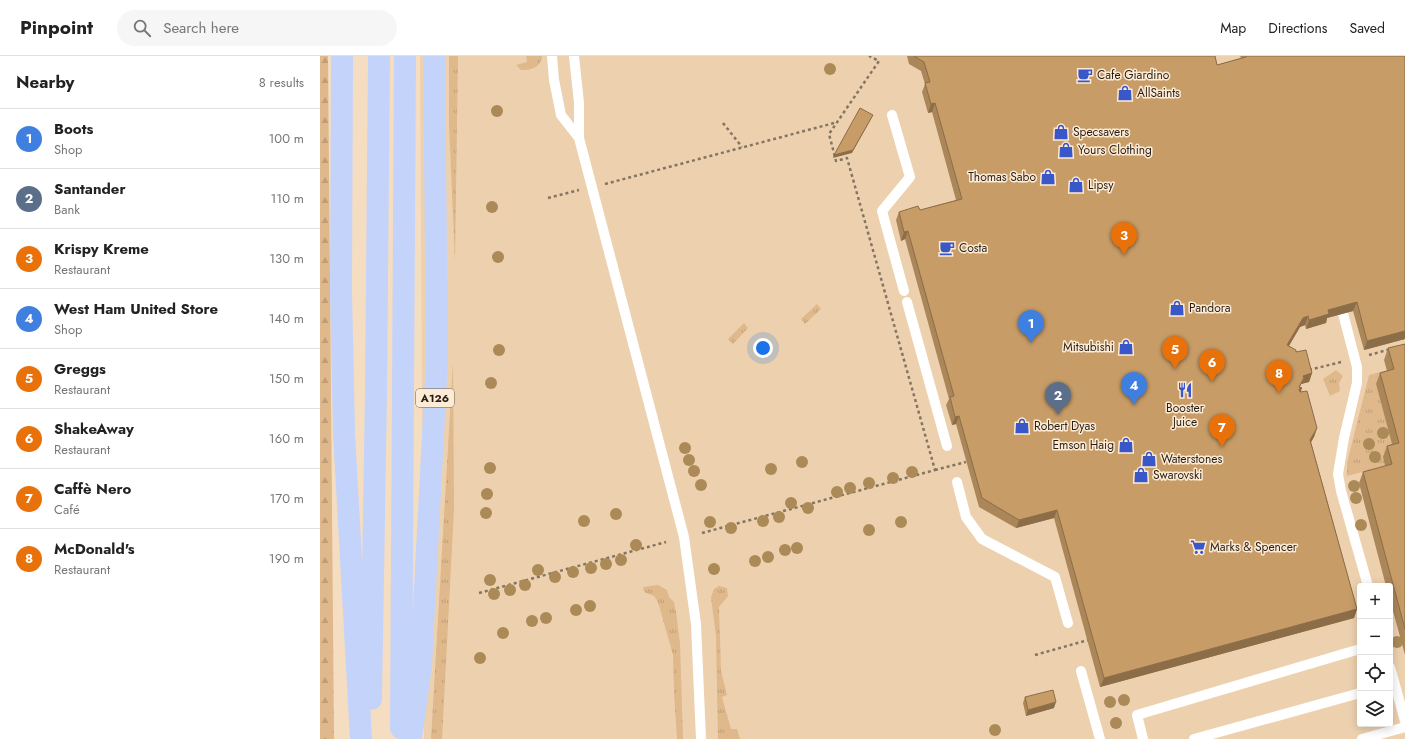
<!DOCTYPE html>
<meta charset="utf-8">
<style>
:root{--surface:#fff;--page:#f6f6f6;--text:#222;--muted:#767676;--line:#e0e0e0;--accent:#3a57c9}
body{margin:0;font-family:Jost,sans-serif;background:var(--page);color:var(--text)}
.controls{position:absolute;right:12px;bottom:12px;display:grid;overflow:hidden;border-radius:4px;box-shadow:0 2px 10px #0003}
.controls button{width:36px;height:36px;display:grid;place-items:center;padding:0;border:0;border-bottom:1px solid var(--line);background:var(--surface);color:var(--text);font:20px sans-serif}
.you{position:absolute;left:443px;top:292px;width:14px;height:14px;margin:-10px;border:3px solid #fff;border-radius:50%;background:#1a73e8;box-shadow:0 0 0 6px #1a73e833}
.badge{display:grid;place-items:center;width:26px;height:26px;border-radius:50%;background:var(--accent);color:#fff;font-size:13px;font-weight:700}
.pin{position:absolute;translate:-50% -33px;filter:drop-shadow(0 1px 2px #0008)}
.pin::after{content:'';position:absolute;top:21px;width:14px;height:12px;background:inherit;clip-path:polygon(0 0,100% 0,50% 100%)}
.list{margin:0;padding:0;list-style:none}
h2{display:flex;justify-content:space-between;align-items:center;height:52px;margin:0;padding:0 16px;font-size:17px}
h2 small{font-size:13px;font-weight:400;color:var(--muted)}
.list li{display:grid;grid-template-columns:26px 1fr auto;gap:12px;align-items:center;box-sizing:border-box;height:60px;padding:0 16px;border-top:1px solid var(--line)}
.list b{display:block;font-size:15px;white-space:nowrap}
.list p{margin:0;font-size:13px;white-space:nowrap;color:var(--muted)}
.list em{font-size:13px;font-style:normal;color:var(--muted)}
.icon{flex:none;width:22px;height:22px;fill:none;stroke:currentColor;stroke-width:2;stroke-linecap:round;stroke-linejoin:round}
.map{position:relative;flex:none;width:1085px;height:683px;overflow:hidden}
header{display:flex;align-items:center;gap:24px;box-sizing:border-box;height:56px;padding:0 20px;background:var(--surface);border-bottom:1px solid var(--line)}
header strong{font-size:19px}
nav{display:flex;gap:22px;margin-inline-start:auto;font-size:14px}
.search{width:280px;height:36px;background:var(--page);display:flex;align-items:center;gap:10px;box-sizing:border-box;padding:0 14px;border-radius:22px;color:var(--muted);font-size:15px}
main{display:flex}
aside{flex:1;background:var(--surface)}
.map>svg:first-child{display:block}
.built{fill:#edd1af;fill-rule:evenodd}
.grass{fill:url(#grass-tufts)}
.forest{fill:url(#forest-firs)}
.lines{fill:none;stroke-linecap:round;stroke-linejoin:round}
.path{stroke:#847563;stroke-width:2.5;stroke-dasharray:3 3;stroke-linecap:butt}
.lane{stroke:#fff;stroke-width:10}
.primary{stroke:#c4d3fa;stroke-width:22}
.tree{fill:#ab8a57}
.wall{fill:#ab8659}
.shaded-wall{fill:#8b6d48}
.building{fill:#c79c67;stroke:#8b6d48}
.labels{text-anchor:middle;stroke-width:3;stroke-linejoin:round;paint-order:stroke}
.shield{fill:#feebd5;stroke:#675c4e;stroke-width:1}
.shield-label{font-size:11px;font-weight:bold;fill:#261e14}
.poi-label{font-size:12px;fill:#261e14;stroke:#feebd5;text-anchor:start}
</style>
<header>
<strong>Pinpoint</strong>
<div class="search"><svg class="icon" aria-label="search" viewBox="0 0 24 24"><circle cx="10" cy="10" r="6"/><path d="M15 15l6 6"/></svg>Search here</div>
<nav><a>Map</a><a>Directions</a><a>Saved</a></nav>
</header>
<main>
<aside>
<h2>Nearby<small>8 results</small></h2>
<ul class="list">
<li><span class="badge" style="background:#3f7fe0">1</span><div><b>Boots</b><p>Shop</p></div><em>100 m</em></li>
<li><span class="badge" style="background:#5c6f8a">2</span><div><b>Santander</b><p>Bank</p></div><em>110 m</em></li>
<li><span class="badge" style="background:#e8710a">3</span><div><b>Krispy Kreme</b><p>Restaurant</p></div><em>130 m</em></li>
<li><span class="badge" style="background:#3f7fe0">4</span><div><b>West Ham United Store</b><p>Shop</p></div><em>140 m</em></li>
<li><span class="badge" style="background:#e8710a">5</span><div><b>Greggs</b><p>Restaurant</p></div><em>150 m</em></li>
<li><span class="badge" style="background:#e8710a">6</span><div><b>ShakeAway</b><p>Restaurant</p></div><em>160 m</em></li>
<li><span class="badge" style="background:#e8710a">7</span><div><b>Caffè Nero</b><p>Café</p></div><em>170 m</em></li>
<li><span class="badge" style="background:#e8710a">8</span><div><b>McDonald's</b><p>Restaurant</p></div><em>190 m</em></li>
</ul>
</aside>
<div class="map">
<svg width="1085" height="683" viewBox="0 0 1085 683">
<defs>
<pattern id="grass-tufts" width="24" height="20" patternUnits="userSpaceOnUse"><rect width="24" height="20" fill="#dfb88b"/><path d="M3 7l-1-3M5 7V3M7 7l1-3M15 17l-1-3M17 17v-4M19 17l1-3" fill="none" stroke="#bf9e77"/></pattern>
<pattern id="forest-firs" width="22" height="20" patternUnits="userSpaceOnUse"><rect width="22" height="20" fill="#dfb88b"/><path d="M5 1l3.5 6h-7zM16 11l3.5 6h-7z" fill="#bf9e77"/></pattern>
</defs>
<rect width="100%" height="100%" fill="#f5ddc2"/>
<path class="built" d="M100,0H1085V683H104ZM1040,530H1070V668H1040Z"/>
<path class="grass" d="M129,0H138L135,206L129,68Z
M206,0H222C221,12 211,14 201,14L196,9L207,6Z
M497,248L501,253L485,268L481,263Z
M424,267L428,272L413,288L408,283Z
M133,306L134,453L122,683H111Z
M1016,314L1023,320L1019,327L1020,335L1010,340L1003,323Z
M1067,314L1070,324L1056,328L1075,398L1063,401L1065,410L1027,420V407L1049,319Z
M338,529L347,534L349,541L354,546L356,556L360,587L363,683H357L354,637L353,599L338,546L334,540L324,536L323,531Z
M399,530L407,532L408,540L399,551L401,615L407,639L402,641L411,673H417L420,683H398L396,581L391,541L394,533Z"/>
<path class="forest" d="M0,0H8L14,683H0Z"/>
<g class="lines">
<path class="path" d="M403,67L422,91
M285,128L518,66
M228,142L259,134
M1049,299L1071,293
M989,314L1021,306
M615,414L646,406
M382,477L615,414L527,102L516,105L509,78L559,5L549,0
M159,537L346,486
M715,599L768,584"/>
<path class="lane" d="M232,0L234,24L241,59L259,82
M254,0L259,47V82L364,481L376,568L381,683
M572,59L590,121L562,155L584,235
M587,246L627,390
M1020,246L1037,311V327L1024,382L1018,418L1021,435L1048,530
M637,426L646,461L662,483L735,521L748,567
M1070,611L1085,665
M761,615L780,683
M823,683L817,659L1040,593
M874,683L1040,637
M1042,683L1085,671"/>
<path class="primary" d="M22,0L21,235L24,377L41,683
M51,643L56,337L59,0
M81,672L85,0
M91,683L101,609L117,302L114,0"/>
</g>
<g class="tree">
<circle cx="510" cy="13" r="6"/>
<circle cx="177" cy="55" r="6"/>
<circle cx="172" cy="151" r="6"/>
<circle cx="178" cy="201" r="6"/>
<circle cx="179" cy="294" r="6"/>
<circle cx="171" cy="327" r="6"/>
<circle cx="1063" cy="377" r="6"/>
<circle cx="1049" cy="388" r="6"/>
<circle cx="365" cy="392" r="6"/>
<circle cx="1055" cy="401" r="6"/>
<circle cx="369" cy="404" r="6"/>
<circle cx="482" cy="406" r="6"/>
<circle cx="170" cy="412" r="6"/>
<circle cx="451" cy="413" r="6"/>
<circle cx="374" cy="415" r="6"/>
<circle cx="592" cy="416" r="6"/>
<circle cx="573" cy="422" r="6"/>
<circle cx="549" cy="427" r="6"/>
<circle cx="381" cy="429" r="6"/>
<circle cx="1034" cy="430" r="6"/>
<circle cx="530" cy="432" r="6"/>
<circle cx="517" cy="436" r="6"/>
<circle cx="167" cy="438" r="6"/>
<circle cx="1036" cy="442" r="6"/>
<circle cx="471" cy="447" r="6"/>
<circle cx="488" cy="452" r="6"/>
<circle cx="166" cy="457" r="6"/>
<circle cx="296" cy="458" r="6"/>
<circle cx="459" cy="461" r="6"/>
<circle cx="264" cy="465" r="6"/>
<circle cx="443" cy="465" r="6"/>
<circle cx="390" cy="466" r="6"/>
<circle cx="581" cy="466" r="6"/>
<circle cx="1041" cy="469" r="6"/>
<circle cx="411" cy="472" r="6"/>
<circle cx="549" cy="474" r="6"/>
<circle cx="316" cy="489" r="6"/>
<circle cx="477" cy="492" r="6"/>
<circle cx="465" cy="494" r="6"/>
<circle cx="448" cy="501" r="6"/>
<circle cx="301" cy="504" r="6"/>
<circle cx="435" cy="505" r="6"/>
<circle cx="286" cy="508" r="6"/>
<circle cx="271" cy="512" r="6"/>
<circle cx="394" cy="513" r="6"/>
<circle cx="218" cy="514" r="6"/>
<circle cx="253" cy="516" r="6"/>
<circle cx="235" cy="521" r="6"/>
<circle cx="170" cy="524" r="6"/>
<circle cx="205" cy="529" r="6"/>
<circle cx="190" cy="534" r="6"/>
<circle cx="174" cy="538" r="6"/>
<circle cx="270" cy="550" r="6"/>
<circle cx="256" cy="554" r="6"/>
<circle cx="226" cy="562" r="6"/>
<circle cx="212" cy="565" r="6"/>
<circle cx="183" cy="577" r="6"/>
<circle cx="1077" cy="586" r="6"/>
<circle cx="160" cy="602" r="6"/>
<circle cx="804" cy="644" r="6"/>
<circle cx="790" cy="646" r="6"/>
<circle cx="796" cy="667" r="6"/>
<circle cx="675" cy="674" r="6"/>
</g>
<path class="wall" d="M587,0H895L897,9L921,2L920,0H1085V283L1044,294L1033,255L1007,262L1006,267L986,273L985,269L980,271L969,290L976,296L992,317L989,326L981,328L980,331L982,332L980,336L997,372L994,381L991,386L1037,553L1034,562L780,631L734,462L696,472L659,451L636,368L632,369L626,349L629,343L585,183L581,185L576,164L579,156L600,154L636,144L612,56L608,57L602,36L605,28L601,15L589,8Z
M1085,288V599L1070,544V530H1066L1039,427L1043,416L1065,410L1063,401L1067,390L1072,388L1056,328L1060,317L1067,315L1064,304L1068,292Z
M705,641L734,652L706,660L703,647Z"/>
<path class="shaded-wall" d="M615,47L612,56L608,57L611,48Z
M553,59L532,97L513,102L514,99Z
M588,175L585,183L581,185L584,176Z
M1037,246L1033,255L1007,262L1006,267L986,273L989,264L1008,254Z
M988,260L985,269L980,271L964,298L967,289L983,262Z
M1085,275V283L1044,294L1047,285Z
M992,317L989,326L981,328L979,333L982,332L979,341L976,339L983,320Z
M639,360L636,368L632,369L635,361Z
M997,372L994,381L987,393L990,384Z
M737,454L734,462L696,472L699,464Z
M1037,553L1034,562L780,631L784,622Z
M736,646L734,652L706,660L708,654Z"/>
<path class="building" d="M594,0H895L897,9L926,1V0H1085V275L1047,285L1037,246L1008,254L1009,258L989,264L988,260L983,262L967,289L976,294V296L986,294L992,317L983,320L984,322L979,331L982,332L979,333L980,336L987,335L997,372L990,384L1037,553L784,622L737,454L699,464L662,442L639,360L635,361L630,341L634,340L588,175L584,176L579,156L598,150L600,154L642,143L615,47L611,48L605,27L610,26L604,6Z
M540,52L553,59L533,94L514,99Z
M1085,288V573L1043,416L1072,408L1067,390L1079,387L1060,317L1074,313L1068,292Z
M733,634L736,646L708,654L705,641Z"/>
<defs>
<g id="cafe-bare" transform="scale(1.2)"><path d="M-5.5-4.5H6V0H3Q3 3.5 0 3.5H-2.5Q-5.5 3.5-5.5 0ZM3-3.2v2h1.7v-2ZM-6 4.5H4V6H-6Z" fill="#3a57c9" stroke="#feebd5" stroke-width="2.5" paint-order="stroke"/></g>
<g id="shop-bare" transform="scale(1.2)"><path d="M-5-2.5h2.3a2.7 3.5 0 0 1 5.4 0H5L5.5 6h-11ZM-1.5-2.5h3a1.5 2.3 0 0 0-3 0Z" fill="#3a57c9" stroke="#feebd5" stroke-width="2.5" paint-order="stroke"/></g>
<g id="restaurant-bare" transform="scale(1.2)"><path d="M-5-6h1v4h1v-4h1v4h1v-4h1v5L-1.5 .5V6h-2V.5L-5-1ZM5-6V6H3V1.5H1.5Q1.5-4 5-6Z" fill="#3a57c9" stroke="#feebd5" stroke-width="2.5" paint-order="stroke"/></g>
<g id="supermarket-bare" transform="scale(1.2)"><path d="M-6-5.5h2.5l.6 2H6L4.5 2H-2.5L-4.4-4H-6ZM-1.5 3.2a1.3 1.3 0 1 0 .1 0ZM3 3.2a1.3 1.3 0 1 0 .1 0Z" fill="#3a57c9" stroke="#feebd5" stroke-width="2.5" paint-order="stroke"/></g>
</defs>
<g fill-rule="evenodd">
<use href="#cafe-bare" x="765" y="19"/>
<use href="#shop-bare" x="805" y="37"/>
<use href="#shop-bare" x="741" y="76"/>
<use href="#shop-bare" x="746" y="94"/>
<use href="#shop-bare" x="728" y="121"/>
<use href="#shop-bare" x="756" y="129"/>
<use href="#cafe-bare" x="627" y="192"/>
<use href="#shop-bare" x="857" y="252"/>
<use href="#shop-bare" x="806" y="291"/>
<use href="#restaurant-bare" x="865" y="334"/>
<use href="#shop-bare" x="702" y="370"/>
<use href="#shop-bare" x="806" y="389"/>
<use href="#shop-bare" x="829" y="403"/>
<use href="#shop-bare" x="821" y="419"/>
<use href="#supermarket-bare" x="878" y="491"/>
</g>
<g class="labels">
<rect class="shield" x="96" y="333" width="38" height="18" rx="3"/>
<g class="shield-label">
<text x="115" y="346">A126</text>
</g>
<g class="poi-label">
<text x="777" y="23">Cafe Giardino</text>
<text x="817" y="41">AllSaints</text>
<text x="753" y="80">Specsavers</text>
<text x="758" y="98">Yours Clothing</text>
<text x="716" y="125" text-anchor="end">Thomas Sabo</text>
<text x="768" y="133">Lipsy</text>
<text x="639" y="196">Costa</text>
<text x="869" y="256">Pandora</text>
<text x="794" y="295" text-anchor="end">Mitsubishi</text>
<text x="865" y="356" text-anchor="middle">Booster<tspan x="865" dy="14">Juice</tspan></text>
<text x="714" y="374">Robert Dyas</text>
<text x="794" y="393" text-anchor="end">Emson Haig</text>
<text x="841" y="407">Waterstones</text>
<text x="833" y="423">Swarovski</text>
<text x="890" y="495">Marks &amp; Spencer</text>
</g>
</g>
</svg>
<div class="controls">
<button>+</button>
<button>−</button>
<button><svg class="icon" aria-label="locate" viewBox="0 0 24 24"><circle cx="12" cy="12" r="6"/><path d="M12 2v4M12 18v4M2 12h4M18 12h4"/></svg></button>
<button><svg class="icon" aria-label="layers" viewBox="0 0 24 24"><path d="M12 4l9 5-9 5-9-5zM3 14l9 5 9-5"/></svg></button>
</div>
<div class="you"></div>
<div class="pin badge" style="left:711px;top:287px;background:#3f7fe0">1</div>
<div class="pin badge" style="left:738px;top:359px;background:#5c6f8a">2</div>
<div class="pin badge" style="left:804px;top:199px;background:#e8710a">3</div>
<div class="pin badge" style="left:814px;top:349px;background:#3f7fe0">4</div>
<div class="pin badge" style="left:855px;top:313px;background:#e8710a">5</div>
<div class="pin badge" style="left:892px;top:326px;background:#e8710a">6</div>
<div class="pin badge" style="left:902px;top:391px;background:#e8710a">7</div>
<div class="pin badge" style="left:959px;top:337px;background:#e8710a">8</div>
</div>
</main>
